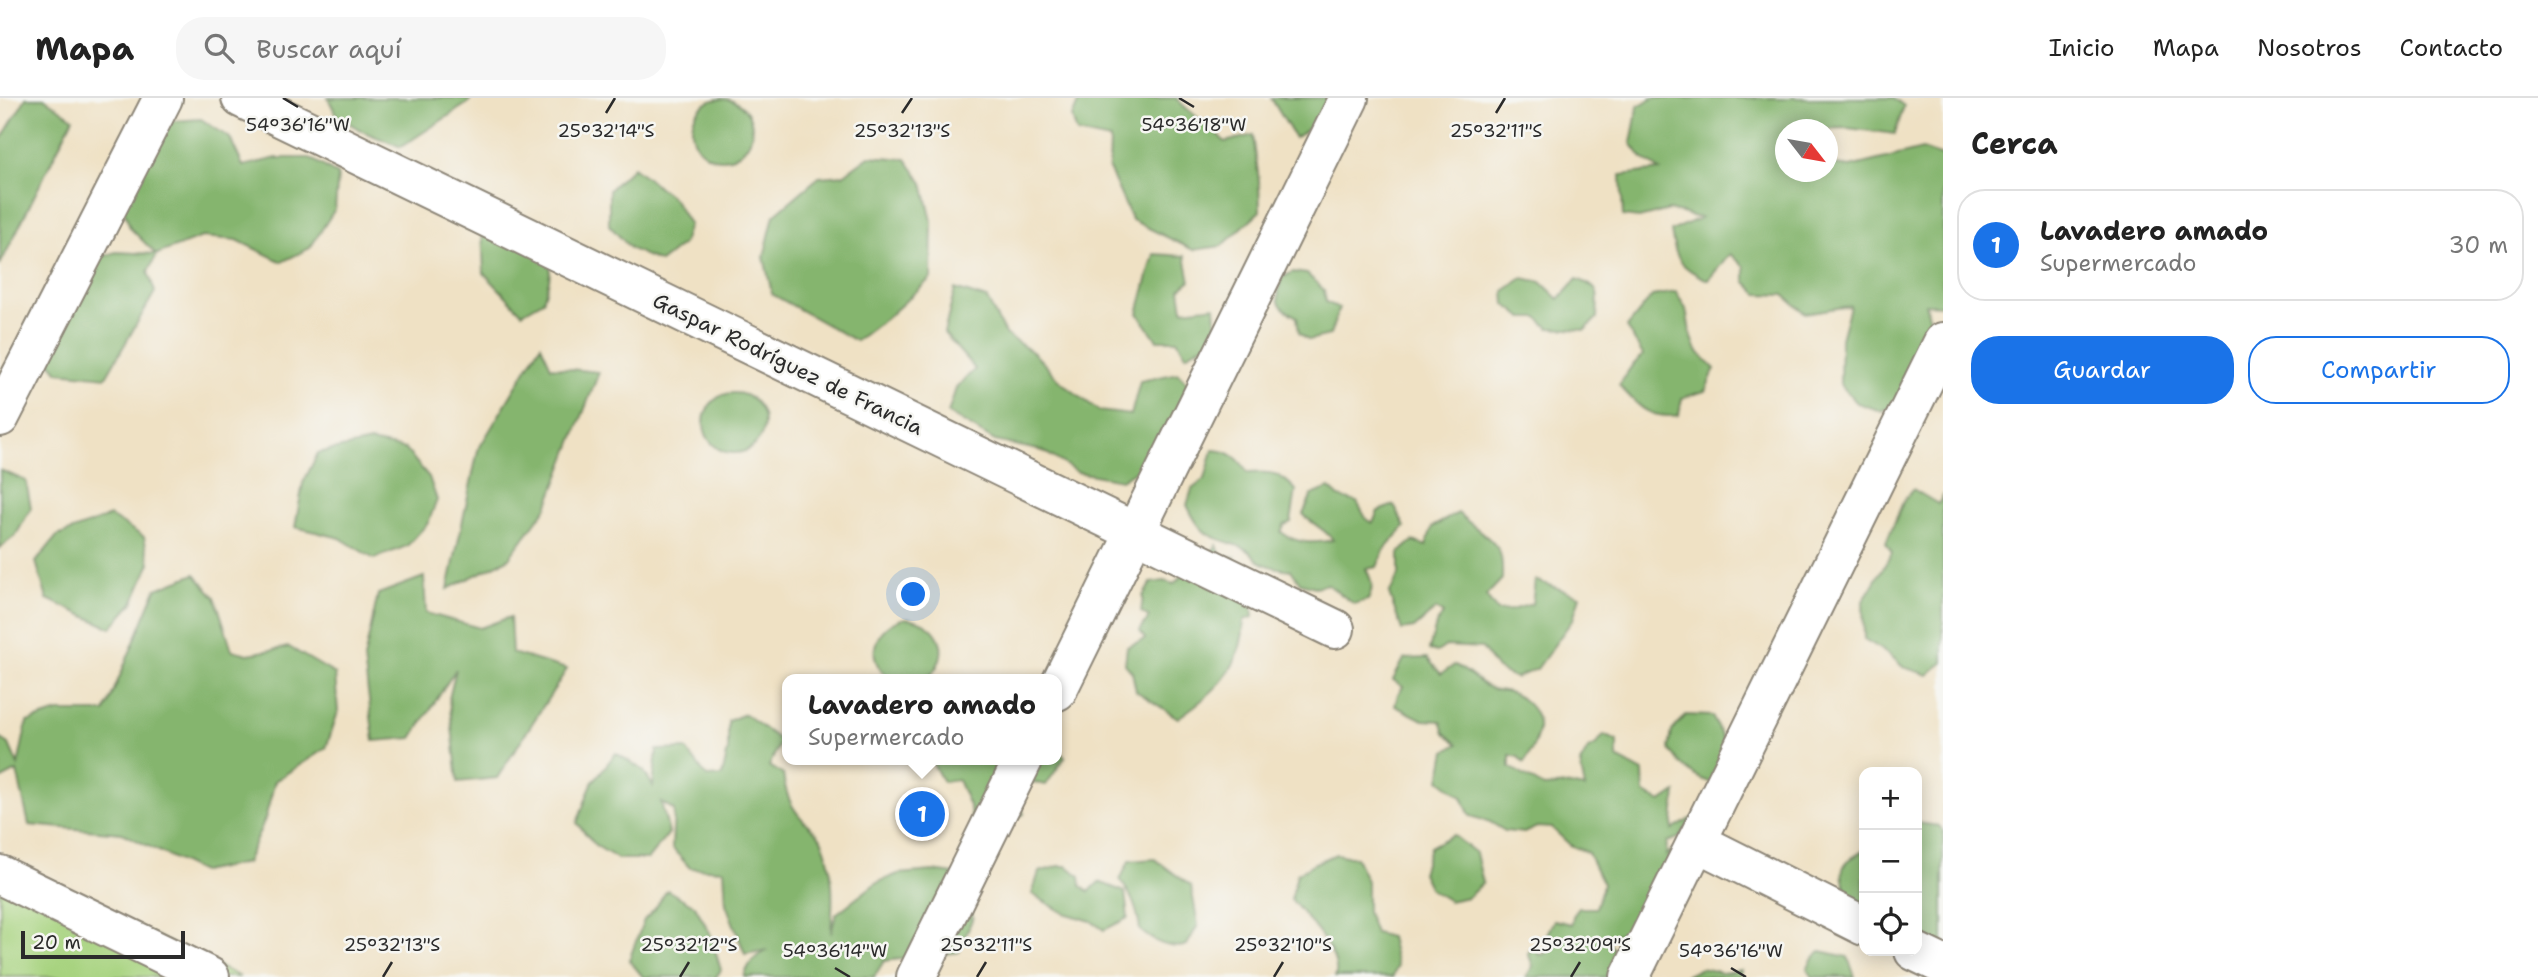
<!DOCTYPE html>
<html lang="es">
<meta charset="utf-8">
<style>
:root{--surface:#fff;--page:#f6f6f6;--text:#222;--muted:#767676;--line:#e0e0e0;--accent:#1a73e8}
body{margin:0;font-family:"Shantell Sans",sans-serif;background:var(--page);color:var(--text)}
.controls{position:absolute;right:21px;bottom:21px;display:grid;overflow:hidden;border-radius:14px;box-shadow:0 4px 18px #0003}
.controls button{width:63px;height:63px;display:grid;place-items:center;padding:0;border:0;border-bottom:2px solid var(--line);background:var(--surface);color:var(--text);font:35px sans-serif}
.compass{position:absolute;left:1775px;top:21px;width:63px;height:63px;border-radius:50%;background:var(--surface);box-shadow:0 4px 18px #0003;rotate:121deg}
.scale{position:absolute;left:21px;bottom:18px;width:164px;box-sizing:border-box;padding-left:7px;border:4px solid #2b2b2b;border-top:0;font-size:19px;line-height:24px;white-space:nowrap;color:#2b2b2b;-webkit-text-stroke:5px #f6f6f2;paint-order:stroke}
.you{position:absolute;left:914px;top:497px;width:24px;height:24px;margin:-18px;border:5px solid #fff;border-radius:50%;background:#1a73e8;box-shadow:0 0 0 10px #1a73e833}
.badge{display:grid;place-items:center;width:46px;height:46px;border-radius:50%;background:var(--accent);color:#fff;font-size:23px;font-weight:700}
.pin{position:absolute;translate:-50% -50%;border:4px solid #fff;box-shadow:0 2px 7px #0006}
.popup{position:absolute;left:782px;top:576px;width:280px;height:91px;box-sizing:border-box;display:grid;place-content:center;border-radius:14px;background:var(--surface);filter:drop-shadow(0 2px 5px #0005);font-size:23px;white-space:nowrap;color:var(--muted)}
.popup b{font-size:26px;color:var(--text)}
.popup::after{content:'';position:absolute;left:50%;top:100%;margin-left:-14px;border:14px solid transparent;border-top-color:var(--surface)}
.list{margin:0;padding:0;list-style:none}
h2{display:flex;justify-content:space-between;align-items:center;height:91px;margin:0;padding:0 28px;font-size:30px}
h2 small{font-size:23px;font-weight:400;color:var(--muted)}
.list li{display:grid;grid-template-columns:46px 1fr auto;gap:21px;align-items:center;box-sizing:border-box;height:112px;margin:0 14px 14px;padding:0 14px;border:2px solid var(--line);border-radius:28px}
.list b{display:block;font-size:26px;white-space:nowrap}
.list p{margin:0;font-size:23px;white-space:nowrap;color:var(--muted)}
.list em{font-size:23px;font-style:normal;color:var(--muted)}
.actions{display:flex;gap:14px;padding:21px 28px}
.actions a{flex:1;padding:16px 0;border:2px solid var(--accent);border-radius:28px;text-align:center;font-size:24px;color:var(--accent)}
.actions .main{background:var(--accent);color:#fff}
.icon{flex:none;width:38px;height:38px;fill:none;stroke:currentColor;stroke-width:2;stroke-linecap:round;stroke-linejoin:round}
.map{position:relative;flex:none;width:1943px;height:879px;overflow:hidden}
header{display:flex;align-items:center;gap:42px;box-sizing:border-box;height:98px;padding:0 35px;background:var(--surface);border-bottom:2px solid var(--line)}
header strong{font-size:33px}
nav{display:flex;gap:38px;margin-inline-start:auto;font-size:24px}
.search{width:490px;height:63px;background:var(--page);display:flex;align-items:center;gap:18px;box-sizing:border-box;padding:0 24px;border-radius:28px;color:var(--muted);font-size:26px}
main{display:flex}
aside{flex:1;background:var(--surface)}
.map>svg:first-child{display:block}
.green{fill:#a7d37f;stroke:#697f55;stroke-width:2}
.forest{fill:#85b56e;stroke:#58704c;stroke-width:2}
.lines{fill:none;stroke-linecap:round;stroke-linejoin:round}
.minor-casing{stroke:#8d8678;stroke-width:42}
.minor{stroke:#fff;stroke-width:38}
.ticks{fill:none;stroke:#2b2b2b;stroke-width:2.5}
.labels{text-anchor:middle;stroke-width:5;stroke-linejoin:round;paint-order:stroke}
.street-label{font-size:21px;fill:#2b2b2b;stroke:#f6f6f2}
.ticks-label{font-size:18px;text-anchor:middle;fill:#2b2b2b;stroke:#f6f6f2;stroke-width:5;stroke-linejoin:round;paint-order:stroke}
</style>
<header>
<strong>Mapa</strong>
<div class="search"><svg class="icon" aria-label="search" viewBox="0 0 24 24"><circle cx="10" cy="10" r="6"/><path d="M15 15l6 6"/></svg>Buscar aquí</div>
<nav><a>Inicio</a><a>Mapa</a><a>Nosotros</a><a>Contacto</a></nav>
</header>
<main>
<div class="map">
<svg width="1943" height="879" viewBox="0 0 1943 879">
<rect width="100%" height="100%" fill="#f6f6f2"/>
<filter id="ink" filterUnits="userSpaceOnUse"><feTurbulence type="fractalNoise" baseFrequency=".0143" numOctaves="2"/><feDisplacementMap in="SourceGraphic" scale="14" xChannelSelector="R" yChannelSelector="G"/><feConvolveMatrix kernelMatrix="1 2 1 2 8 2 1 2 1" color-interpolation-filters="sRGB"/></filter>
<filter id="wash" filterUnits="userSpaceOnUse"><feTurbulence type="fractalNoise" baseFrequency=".00686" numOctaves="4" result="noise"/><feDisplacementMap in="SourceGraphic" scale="28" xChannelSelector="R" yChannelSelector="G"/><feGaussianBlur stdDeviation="1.57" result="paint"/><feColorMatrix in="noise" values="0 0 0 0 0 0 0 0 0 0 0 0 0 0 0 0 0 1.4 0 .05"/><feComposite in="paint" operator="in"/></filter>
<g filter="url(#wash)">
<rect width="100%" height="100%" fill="#efe1c4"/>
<path class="green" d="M0,762L240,879H0Z"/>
<path class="forest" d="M26,0H44L73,20L0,167V43Z
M328,0H471L468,5L401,49L364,34L337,18Z
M1080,0H1176C1191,17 1210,27 1225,44L1253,37L1259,83L1260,113L1222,148L1193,152L1132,122L1109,71L1110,42L1077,35L1072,19Z
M1271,0H1338L1332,13L1295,40Z
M1653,0H1894L1904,8L1895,36L1847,30L1786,32V74H1828V66L1850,69L1922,51L1943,58V207L1925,206L1937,240L1898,306L1881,313L1857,305L1840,286L1841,241L1850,208L1805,215L1784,197L1758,196L1745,183V169L1730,156L1708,182C1681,170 1675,162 1671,133L1700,120L1669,112L1639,120L1623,118L1621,77L1660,72L1642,60L1631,45L1638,8Z
M692 31a30 30 0 1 1 60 0a30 30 0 1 1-60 0Z
M201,21L230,40L243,68L277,60H310L338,77L335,111L310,150L282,164L237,142L202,139L157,156L148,174L155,194L106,279L58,274L41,254L76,166L116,154L156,156L130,130L120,100L159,24Z
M869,58L906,61L923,85L932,123L931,180L890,217L856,243L772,196L764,159L774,117L819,79L843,77Z
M633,69L673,100L689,126L683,146L660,164L631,151L609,127V92Z
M482,131L552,155L549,182L543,203L522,215L484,175Z
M1154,156L1185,158L1190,183L1180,191L1183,212L1215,208L1217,240L1186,257L1177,242H1157L1138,215Z
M1293,174L1307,176L1324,192L1326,204L1339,210L1330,237L1309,242L1299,235L1297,219C1276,208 1276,204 1281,180Z
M1523,180L1541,184L1559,201L1577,181C1602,190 1598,195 1597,220L1585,232L1549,230L1538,220H1523L1505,206L1504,193Z
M955,191L987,201L1005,236L1034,255L1061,284L1099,313L1131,317L1140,283L1178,275L1192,290L1154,361L1121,382L1077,374L1043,353L995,343L948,315L956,290L975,271L944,235Z
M1676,194L1686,211L1690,234L1697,253L1715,271L1705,293L1682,300L1679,317C1649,322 1638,308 1619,287L1631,269L1643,257L1627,229L1652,198Z
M541,247L551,269L599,274L547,409L508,461L448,491L478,352Z
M704 325a30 30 0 1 1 60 0a30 30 0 1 1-60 0Z
M370,344L405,351L429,379L437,402L428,425L407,448L374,461L340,440L295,429L303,385L318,355Z
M1213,352C1229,352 1241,361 1247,375C1272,373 1279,374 1296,392L1291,424L1284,427L1281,434C1297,446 1314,446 1333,442C1325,431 1313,427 1303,416L1312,397L1329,390L1339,399L1357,404L1367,422L1373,425L1378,413L1394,407L1405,429L1384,452L1377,469L1366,471C1372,482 1374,490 1368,502L1354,506L1327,486L1315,489L1300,485L1291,472C1280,471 1268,469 1259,463C1254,459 1252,454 1246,451C1213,437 1204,444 1187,407L1192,391L1205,381Z
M0,372L26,383L31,410L16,437L0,450Z
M1913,391L1938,406L1943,398V564L1928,577L1903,569L1889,556L1864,541L1863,503L1892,455L1886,445L1903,404Z
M1458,415C1470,427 1492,439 1499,453C1503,460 1502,473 1502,481L1486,498L1497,513L1512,512L1532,506L1535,482L1580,498L1573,521L1537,571L1515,580L1497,571L1482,550L1446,548L1437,554L1429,552L1436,527L1443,516L1436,511L1414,530L1402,532L1389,496L1399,477V455L1413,443L1426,448L1432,429Z
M110,418L144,439L150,465L133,505L111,530L47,501L36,464L57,438Z
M1217,447L1221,458L1235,459L1227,473L1251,496L1253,519L1244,522C1242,571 1217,593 1178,620L1136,593L1132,574L1125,566L1127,549L1145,541L1140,533L1149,519L1141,514L1143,498L1151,485L1164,483L1174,486L1191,468L1202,465Z
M195,476L215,499L232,552L248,556L289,549L335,576L338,614L326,650L275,683L265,721L246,765L201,774L122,735L29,727L17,673L0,682V640L9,646L18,667L27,624L58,614H105L156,491Z
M424,479L426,515L480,530L510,519L512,555L567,571L497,680L458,684L449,601L456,571L412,640L374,643L364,561L378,496Z
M906,520C942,524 954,558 926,581H890C862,561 875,526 906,520Z
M1427,560L1441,576L1455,567C1468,573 1479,586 1492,591C1499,593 1507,592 1514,596C1547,614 1542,638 1524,665L1518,659L1510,657V669L1544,689L1568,687L1585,690L1580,665L1588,651L1595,648L1604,637L1617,643V660L1643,674L1644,695L1661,704L1676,694L1672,732L1695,718L1679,740L1667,744L1666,757L1672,752L1660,825L1628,839L1617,836L1606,840C1616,853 1621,862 1617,879H1526L1533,868L1528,855L1534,848L1539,857L1547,855L1545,840L1554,822L1572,826L1573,818L1579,810H1596L1603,786L1588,755L1570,747L1552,730L1537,729L1524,735L1505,733L1490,724L1470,718L1462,699L1440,682L1446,653L1458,646L1445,635L1441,623L1423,622L1395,608L1398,596L1403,589L1393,582L1404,561Z
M745,616L781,643L769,668L783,676C786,698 791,710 806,725C811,730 818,735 821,741C835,770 833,804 831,835L836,816L876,785L898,776L933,773L960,777L973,819L959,854L884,863L874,879H744C748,866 755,858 767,852L745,856L726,806L724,772L690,770L672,750L674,712L661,704L669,735L648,761H618L595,747L577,725L592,685L616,655L643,672L653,688L657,652L686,651L707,679L722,678L728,652V623Z
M1686,617L1712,618L1731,657L1715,686C1694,680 1682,669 1669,651L1672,633Z
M1057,650L1065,659L1046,687L1009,680L1024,716L980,737L972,731L970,710L958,682L943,684L931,662H1057Z
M1917,725L1939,728L1943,733V861L1917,853Z
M1453,737L1476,755L1483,785L1468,799L1449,803L1430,791L1422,775L1430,749Z
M1864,752V820C1855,807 1834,780 1846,765C1850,760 1859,756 1864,752Z
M1336,756L1356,760L1367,783V814L1375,835L1390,839L1397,868L1393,879H1335C1344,858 1304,818 1291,801L1297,776L1313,766Z
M1155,761L1191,788L1198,827L1187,847C1171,853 1152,843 1140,832C1138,813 1132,797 1120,782L1129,763Z
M1059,768H1067L1080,778L1081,788L1089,794L1099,784L1125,794L1128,820L1104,832L1091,823L1064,815L1032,796L1039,774Z
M667,792L695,808L710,835L721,872L716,879H643L629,862L644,822L654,812Z
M1821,853L1848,859L1855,879H1813L1807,871L1812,861Z
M1701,870L1722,875L1741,872L1740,879H1683Z"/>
</g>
<g filter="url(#ink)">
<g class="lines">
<g class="minor-casing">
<path id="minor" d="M241,0L1335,531
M0,319L163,0
M1057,593L1349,0
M1697,744L1864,828
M0,777L210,879
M1914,853L1943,867
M916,879L1023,662
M1630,879L1943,244"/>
</g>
<use href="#minor" class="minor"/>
</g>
</g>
<path class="ticks" d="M283,0L298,9M1179,0L1194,9M606,15L615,0M902,15L912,0M1496,15L1505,0M835,870L850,879M1731,870L1746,879M383,879L392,864M680,879L689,864M977,879L986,864M1274,879L1283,864M1571,879L1580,864"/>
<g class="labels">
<g class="street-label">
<text transform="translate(788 266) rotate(26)" y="7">Gaspar Rodríguez de Francia</text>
</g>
</g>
<g class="ticks-label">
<text x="298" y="33">54°36'16"W</text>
<text x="1194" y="33">54°36'18"W</text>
<text x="606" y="39">25°32'14"S</text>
<text x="902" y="39">25°32'13"S</text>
<text x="1496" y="39">25°32'11"S</text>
<text x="392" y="853">25°32'13"S</text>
<text x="689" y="853">25°32'12"S</text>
<text x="986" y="853">25°32'11"S</text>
<text x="1283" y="853">25°32'10"S</text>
<text x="1580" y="853">25°32'09"S</text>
<text x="835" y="859">54°36'14"W</text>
<text x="1731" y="859">54°36'16"W</text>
</g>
</svg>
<div class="controls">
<button>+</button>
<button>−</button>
<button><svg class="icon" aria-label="locate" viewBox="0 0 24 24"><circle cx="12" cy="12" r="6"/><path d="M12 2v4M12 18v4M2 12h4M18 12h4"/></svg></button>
</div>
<svg class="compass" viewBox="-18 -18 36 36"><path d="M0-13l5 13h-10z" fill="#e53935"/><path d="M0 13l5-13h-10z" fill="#767676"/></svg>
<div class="scale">20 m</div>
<div class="you"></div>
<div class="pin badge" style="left:922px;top:716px">1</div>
<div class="popup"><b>Lavadero amado</b>Supermercado</div>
</div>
<aside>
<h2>Cerca<small></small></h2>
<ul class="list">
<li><span class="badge">1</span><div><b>Lavadero amado</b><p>Supermercado</p></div><em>30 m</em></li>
</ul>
<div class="actions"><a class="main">Guardar</a><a>Compartir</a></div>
</aside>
</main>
